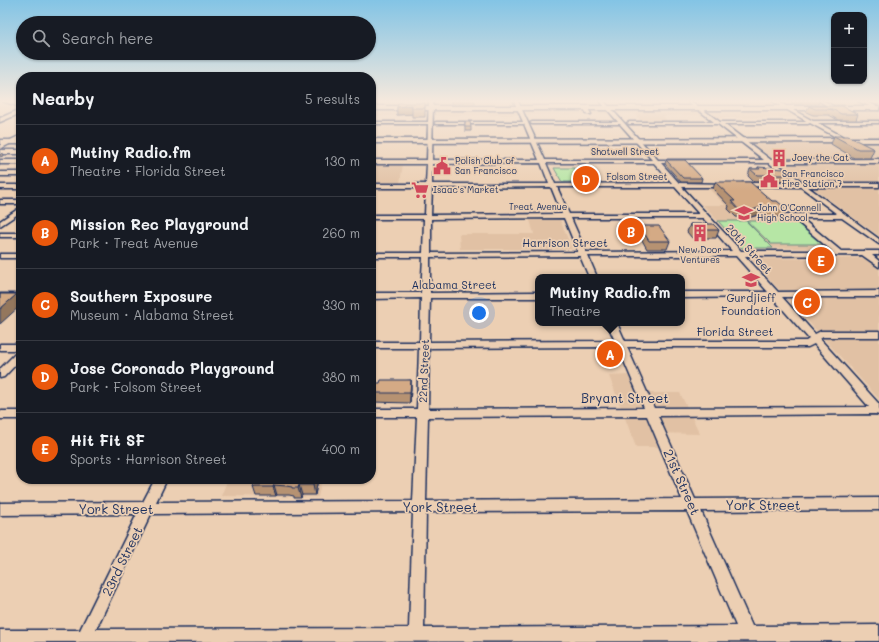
<!DOCTYPE html>
<meta charset="utf-8">
<style>
:root{--surface:#171b24;--page:#242831;--text:#f1f3f6;--muted:#9ea1a6;--line:#363941;--accent:#ea580c}
body{margin:0;font-family:Mali,sans-serif;background:var(--page);color:var(--text)}
.controls{position:absolute;right:12px;top:12px;display:grid;overflow:hidden;border-radius:8px;box-shadow:0 1px 3px #0004}
.controls button{width:36px;height:36px;display:grid;place-items:center;padding:0;border:0;border-bottom:1px solid var(--line);background:var(--surface);color:var(--text);font:20px sans-serif}
.you{position:absolute;left:479px;top:313px;width:14px;height:14px;margin:-10px;border:3px solid #fff;border-radius:50%;background:#1a73e8;box-shadow:0 0 0 6px #1a73e833}
.badge{display:grid;place-items:center;width:26px;height:26px;border-radius:50%;background:var(--accent);color:#fff;font-size:13px;font-weight:700}
.pin{position:absolute;translate:-50% -50%;border:2px solid #fff;box-shadow:0 1px 4px #0006}
.popup{position:absolute;left:535px;top:274px;width:150px;height:52px;box-sizing:border-box;display:grid;place-content:center;border-radius:8px;background:var(--surface);filter:drop-shadow(0 1px 3px #0005);font-size:13px;white-space:nowrap;color:var(--muted)}
.popup b{font-size:15px;color:var(--text)}
.popup::after{content:'';position:absolute;left:50%;top:100%;margin-left:-8px;border:8px solid transparent;border-top-color:var(--surface)}
.list{margin:0;padding:0;list-style:none}
h2{display:flex;justify-content:space-between;align-items:center;height:52px;margin:0;padding:0 16px;font-size:17px}
h2 small{font-size:13px;font-weight:400;color:var(--muted)}
.list li{display:grid;grid-template-columns:26px 1fr auto;gap:12px;align-items:center;box-sizing:border-box;height:72px;padding:0 16px;border-top:1px solid var(--line)}
.list b{display:block;font-size:15px;white-space:nowrap}
.list p{margin:0;font-size:13px;white-space:nowrap;color:var(--muted)}
.list em{font-size:13px;font-style:normal;color:var(--muted)}
.icon{flex:none;width:22px;height:22px;fill:none;stroke:currentColor;stroke-width:2;stroke-linecap:round;stroke-linejoin:round}
.map{position:relative;flex:none;width:879px;height:642px;overflow:hidden}
.search{position:absolute;background:var(--surface);box-shadow:0 1px 3px #0004;left:16px;top:16px;width:360px;height:44px;display:flex;align-items:center;gap:10px;box-sizing:border-box;padding:0 14px;border-radius:22px;color:var(--muted);font-size:15px}
.panel{position:absolute;background:var(--surface);box-shadow:0 1px 3px #0004;left:16px;top:72px;width:360px;height:412px;border-radius:16px}
.map>svg:first-child{display:block}
.built{fill:#e1c1a4}
.green{fill:#b6e6a5;stroke:#688a82}
.lines{fill:none;stroke-linecap:round;stroke-linejoin:round}
.minor-casing{stroke:#1b2f5e;stroke-width:3}
.major-casing{stroke:#1b2f5e;stroke-width:3}
.minor{fill:#eccfb3;fill-rule:evenodd}
.major{fill:#eccfb3;fill-rule:evenodd}
.wall{fill:#b69272;stroke:#1b2f5e}
.shaded-wall{fill:#94775d;stroke:#1b2f5e}
.building{fill:#d4aa85;stroke:#1b2f5e}
.labels{text-anchor:middle;stroke-width:3.5;stroke-linejoin:round;paint-order:stroke}
.far-street-label{font-size:9px;fill:#1b2f5e;stroke:#eccfb3}
.far-poi-label{font-size:9px;fill:#1b2f5e;stroke:#eccfb3;text-anchor:start}
.street-label{font-size:11px;fill:#1b2f5e;stroke:#eccfb3}
.poi-label{font-size:11px;fill:#1b2f5e;stroke:#eccfb3}
.near-street-label{font-size:13px;fill:#1b2f5e;stroke:#eccfb3}
</style>
<div class="map">
<svg width="879" height="642" viewBox="0 0 879 642">
<rect width="100%" height="100%" fill="#eccfb3"/>
<filter id="ink" filterUnits="userSpaceOnUse"><feTurbulence type="fractalNoise" baseFrequency=".025" numOctaves="2"/><feDisplacementMap in="SourceGraphic" scale="8" xChannelSelector="R" yChannelSelector="G"/><feConvolveMatrix kernelMatrix="1 2 1 2 8 2 1 2 1" color-interpolation-filters="sRGB"/></filter>
<g filter="url(#ink)">
<path class="built" d="M557,101L558,103L879,101V122H814L804,117L714,118L712,116L688,115L663,116L668,122H643L634,114L371,116V102Z
M750,142H879V236Z
M371,164H403L400,183H371Z
M709,189H751L787,220H797L830,248H742L703,205H725Z
M530,220H560L572,249H460L459,234H534Z
M879,258V399L751,259Z
M629,375L637,393H680L700,434L653,433L658,447H636L609,376Z
M228,479H322L318,497L221,496Z"/>
<path class="green" d="M554,168H574L581,182H562Z
M718,221H746L773,248H742Z
M747,221H797L824,244H771Z"/>
<g class="lines">
<g class="minor-casing">
<path id="minor" d="M429,101H433L432,160H539L524,124H436L434,123L436,122H523L514,101H518L545,160H652L620,124H532L530,123L532,122H618L600,101H604L658,160H764L718,124H629L627,123L629,122H714L687,101H691L720,122H808L772,101H777L813,121H879V123H818L849,140V142L847,143L810,123L808,124H724L771,160L879,159V163H776L804,183H879V187H808L879,239V244L842,218H801L841,251H879V255H872L879,261V267L862,255L745,256L778,292L879,291V297H782L815,334L821,331H879V337H823L820,339L879,404V415L875,414L658,416L695,499L879,498V510L701,511L752,626L879,625V641L0,642V630H80L137,514L0,515V503L143,502L155,479H167L156,502L413,501L417,417H371V409H417L419,348H371V342H420L421,298L371,299V293H421L423,257H371V253H423L424,219H371V215H425L426,188H371V184H426L427,164H371V160H427L428,124H371V122H428ZM541,163L549,184H432V164ZM546,163H654L672,183L555,184ZM661,163H769L796,183H742L740,184V186L801,187L837,214H785L782,216L785,218H793L832,251H741L682,187H726L728,186V184L679,183ZM551,187L562,214L431,215L432,188ZM557,187H675L699,214H569ZM564,218L578,252L431,253V219ZM571,218H703L732,251L586,252ZM580,256L589,277H597L588,256H736L768,292H682V298L772,297L809,339L806,341H625L617,323H607L615,341L429,342L430,298H538V292L430,293V257ZM814,344L869,407L654,408L627,347H808ZM618,347L644,408L428,409L429,348ZM647,416L682,499L426,501L428,417ZM687,511L736,626L424,628L426,512ZM413,512L409,628L96,629L151,514Z
M819,101H824L837,108L833,109Z
M858,101H863L879,107V110Z
M583,107H587L591,114H587Z
M21,135V138L0,149V145Z
M0,150H21V154H0Z
M0,160H21V164H0Z
M0,172H21V176H0Z
M0,185H21V189H0Z
M0,200H21V204H0Z
M21,207V212L0,226V221Z
M0,233H21V237H0Z
M0,254H21V258H0Z
M0,294H21V300H0Z
M0,344H21V359L4,377L0,378V369L18,351L20,350H0Z
M0,411H21V419H0Z"/>
</g>
<g class="major-casing">
<path id="major" d="M2,101H11L21,103V107Z
M371,106H879V110H371Z
M21,109V113L0,122V118Z
M879,138V142L371,143V139Z
M0,140H21V144H0Z"/>
</g>
<use href="#minor" class="minor"/>
<use href="#major" class="major"/>
</g>
<path class="wall" d="M450,101H475V104H452Z
M792,101H819L818,104H795L791,102Z
M425,103V117H412V114L397,115V107Z
M809,106L858,114L856,120H838L829,115H813L806,112Z
M465,122L471,127V131H465Z
M834,136L874,149L870,158H854L831,144Z
M666,160L702,178L701,182H681L665,164Z
M758,167L792,175L789,181L754,182L748,176L750,169H757Z
M715,182L772,201L784,210L781,217H772L761,214L748,218L736,217L728,209L729,206L713,189Z
M690,224L719,230L716,238H692L687,232Z
M640,226L670,241L667,249H647L638,233Z
M411,380V389L410,403L372,402L371,390L380,383Z
M318,479L315,495H302L301,498H294V496L289,495H277L276,496H256L253,487Z"/>
<path class="shaded-wall" d="M412,105V114L397,115V107Z
M2,153L3,156L0,157V155Z
M764,206L761,214L748,218L750,211Z
M17,294L21,301V305L0,324V309Z
M411,380V389L410,403V393Z
M314,479H318L315,495L313,485Z
M274,485L277,495L276,496L273,487Z
M299,485L302,495L301,498L298,488Z"/>
<path class="building" d="M398,103H425V108H412V105L397,107Z
M809,106H842L858,114H841L832,109H815Z
M465,122H470L471,127H465Z
M834,136H848L874,149H858Z
M666,160H685L702,178H683Z
M758,167L784,169L792,175H757L750,169H760Z
M715,182H750L772,201H777L784,207V210H775L764,206L750,211L739,210L731,201H735Z
M690,224H713L719,230H694Z
M640,226H659L670,241H649Z
M0,294H17L0,309Z
M381,380H411L410,393H371L372,383H380Z
M256,479H314L313,485H299L298,488H292V487L286,486L274,485L273,487H253Z"/>
</g>
<linearGradient id="sky" x2="0" y2="1"><stop stop-color="#83c4e5"/><stop offset="0.53" stop-color="#f6e9dd"/><stop offset="1" stop-color="#f6e9dd" stop-opacity="0"/></linearGradient>
<rect width="879" height="191" fill="url(#sky)"/>
<defs>
<g id="building-bare" transform="scale(1.38)"><path d="M-4-6H4V6H1V3H-1V6H-4ZM-2.5-4.3h1.7v1.8h-1.7ZM.8-4.3h1.7v1.8H.8ZM-2.5-1h1.7V.8h-1.7ZM.8-1h1.7V.8H.8Z" fill="#d1495b" stroke="#eccfb3" stroke-width="2.5" paint-order="stroke"/></g>
<g id="civic-bare" transform="scale(1.38)"><path d="M-.6-6.5H3V-4.5H.6V-3L4-1V1h2V6H-6V1h2V-1L-.6-3ZM-1.2 2.5V6h2.4V2.5Z" fill="#d1495b" stroke="#eccfb3" stroke-width="2.5" paint-order="stroke"/></g>
<g id="supermarket-bare" transform="scale(1.38)"><path d="M-6-5.5h2.5l.6 2H6L4.5 2H-2.5L-4.4-4H-6ZM-1.5 3.2a1.3 1.3 0 1 0 .1 0ZM3 3.2a1.3 1.3 0 1 0 .1 0Z" fill="#d1495b" stroke="#eccfb3" stroke-width="2.5" paint-order="stroke"/></g>
<g id="school-bare" transform="scale(1.38)"><path d="M0-5L7-2L0 1L-7-2ZM-4 1L0 2.5L4 1V4Q0 6-4 4Z" fill="#d1495b" stroke="#eccfb3" stroke-width="2.5" paint-order="stroke"/></g>
</defs>
<g fill-rule="evenodd">
<use href="#building-bare" x="779" y="158"/>
<use href="#civic-bare" x="442" y="166"/>
<use href="#civic-bare" x="769" y="179"/>
<use href="#supermarket-bare" x="420" y="190"/>
<use href="#school-bare" x="744" y="213"/>
<use href="#building-bare" x="700" y="233"/>
<use href="#school-bare" x="751" y="280"/>
</g>
<g class="labels">
<g class="far-street-label">
<text x="625" y="155">Shotwell Street</text>
<text x="637" y="180">Folsom Street</text>
<text x="538" y="210">Treat Avenue</text>
</g>
<g class="far-poi-label">
<text x="792" y="161">Joey the Cat</text>
<text x="455" y="164">Polish Club of<tspan x="455" dy="10">San Francisco</tspan></text>
<text x="782" y="177">San Francisco<tspan x="782" dy="10">Fire Station 7</tspan></text>
<text x="433" y="193">Isaac's Market</text>
<text x="757" y="211">John O'Connell<tspan x="757" dy="10">High School</tspan></text>
<text x="700" y="253" text-anchor="middle">New Door<tspan x="700" dy="10">Ventures</tspan></text>
</g>
<g class="street-label">
<text x="565" y="247">Harrison Street</text>
<text transform="translate(749 249) rotate(48)" y="4">20th Street</text>
<text x="454" y="289">Alabama Street</text>
<text x="735" y="336">Florida Street</text>
<text transform="translate(424 371) rotate(-88)" y="4">22nd Street</text>
</g>
<g class="poi-label">
<text x="751" y="302">Gurdjieff<tspan x="751" dy="13">Foundation</tspan></text>
</g>
<g class="near-street-label">
<text x="625" y="403">Bryant Street</text>
<text transform="translate(682 482) rotate(66)" y="5">21st Street</text>
<text x="763" y="510">York Street</text>
<text x="440" y="512">York Street</text>
<text x="116" y="514">York Street</text>
<text transform="translate(122 561) rotate(-64)" y="5">23rd Street</text>
</g>
</g>
</svg>
<div class="controls">
<button>+</button>
<button>−</button>
</div>
<div class="you"></div>
<div class="pin badge" style="left:610px;top:354px">A</div>
<div class="popup"><b>Mutiny Radio.fm</b>Theatre</div>
<div class="pin badge" style="left:631px;top:231px">B</div>
<div class="pin badge" style="left:807px;top:302px">C</div>
<div class="pin badge" style="left:586px;top:179px">D</div>
<div class="pin badge" style="left:821px;top:260px">E</div>
<div class="search"><svg class="icon" aria-label="search" viewBox="0 0 24 24"><circle cx="10" cy="10" r="6"/><path d="M15 15l6 6"/></svg>Search here</div>
<section class="panel">
<h2>Nearby<small>5 results</small></h2>
<ul class="list">
<li><span class="badge">A</span><div><b>Mutiny Radio.fm</b><p>Theatre · Florida Street</p></div><em>130 m</em></li>
<li><span class="badge">B</span><div><b>Mission Rec Playground</b><p>Park · Treat Avenue</p></div><em>260 m</em></li>
<li><span class="badge">C</span><div><b>Southern Exposure</b><p>Museum · Alabama Street</p></div><em>330 m</em></li>
<li><span class="badge">D</span><div><b>Jose Coronado Playground</b><p>Park · Folsom Street</p></div><em>380 m</em></li>
<li><span class="badge">E</span><div><b>Hit Fit SF</b><p>Sports · Harrison Street</p></div><em>400 m</em></li>
</ul>
</section>
</div>
